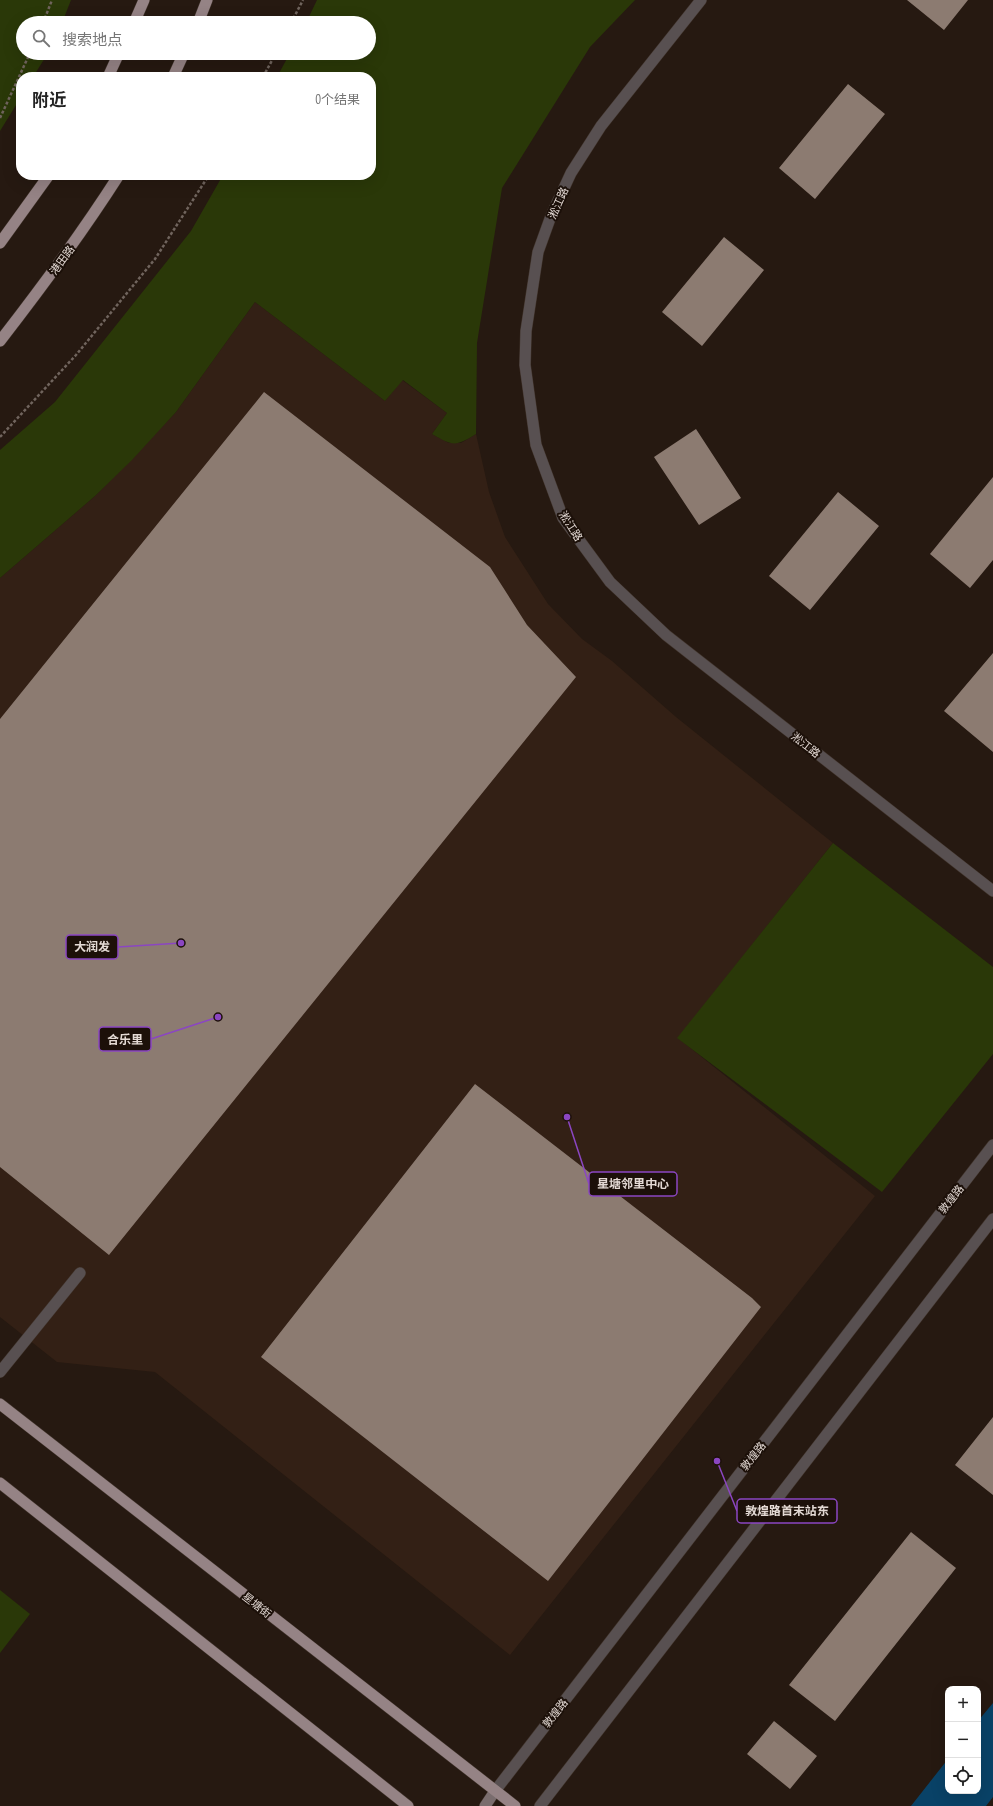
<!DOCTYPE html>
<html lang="zh">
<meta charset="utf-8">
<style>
:root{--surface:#fff;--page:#f2f2f2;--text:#222;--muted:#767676;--line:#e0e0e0}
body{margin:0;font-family:"PT Sans Narrow","Noto Sans SC",sans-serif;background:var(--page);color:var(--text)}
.controls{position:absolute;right:12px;bottom:12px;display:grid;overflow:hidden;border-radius:8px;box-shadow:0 4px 16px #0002}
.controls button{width:36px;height:36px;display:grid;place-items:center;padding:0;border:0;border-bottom:1px solid var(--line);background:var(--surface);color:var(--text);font:20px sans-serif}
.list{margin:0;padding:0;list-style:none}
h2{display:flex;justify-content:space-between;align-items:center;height:52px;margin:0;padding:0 16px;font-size:17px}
h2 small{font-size:13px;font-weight:400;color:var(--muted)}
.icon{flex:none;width:22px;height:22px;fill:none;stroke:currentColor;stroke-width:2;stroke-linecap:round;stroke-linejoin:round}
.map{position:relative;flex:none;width:993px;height:1806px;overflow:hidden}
.search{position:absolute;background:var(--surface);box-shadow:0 4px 16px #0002;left:16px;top:16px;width:360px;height:44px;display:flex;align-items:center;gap:10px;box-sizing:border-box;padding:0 14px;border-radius:22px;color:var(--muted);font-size:15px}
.panel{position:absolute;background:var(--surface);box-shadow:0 4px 16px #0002;left:16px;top:72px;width:360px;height:108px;border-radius:16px}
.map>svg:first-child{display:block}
.built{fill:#332015}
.green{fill:#2a3808}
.water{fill:#094267}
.building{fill:#8c7b71}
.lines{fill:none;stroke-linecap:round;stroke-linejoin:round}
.service-casing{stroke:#41342c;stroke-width:12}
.tertiary-casing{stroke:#41342c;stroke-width:12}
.secondary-casing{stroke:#41342c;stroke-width:12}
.primary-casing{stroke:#41342c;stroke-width:12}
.path{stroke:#70645d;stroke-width:2.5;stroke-dasharray:3 2;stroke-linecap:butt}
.service{stroke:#585051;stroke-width:11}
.tertiary{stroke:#585051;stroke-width:11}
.secondary{stroke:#7a6d6e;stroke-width:11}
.primary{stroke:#958385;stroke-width:11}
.labels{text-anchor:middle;stroke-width:4;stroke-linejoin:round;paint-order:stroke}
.street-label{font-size:11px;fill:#e4dad5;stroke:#1c1009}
.leader{fill:none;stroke:#8b46c2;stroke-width:1.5}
.callout-dot{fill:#8b46c2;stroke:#1c1009;stroke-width:1.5}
.callout{fill:#1c1009;stroke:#8b46c2;stroke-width:1.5}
.callout-label{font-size:12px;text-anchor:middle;font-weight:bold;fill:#e4dad5}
</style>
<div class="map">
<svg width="993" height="1806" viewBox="0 0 993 1806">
<rect width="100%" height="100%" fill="#261911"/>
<path class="built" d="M255,302L385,401L402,380L447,413L432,434L449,443H461L476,434L489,492L505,537L548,604L582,639L612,661L676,717L833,843L678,1038L875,1196L510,1655L155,1372L57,1362L0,1317V578L95,496L176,412Z"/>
<path class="green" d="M0,0H71L62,23H23V53H48L33,77H21V97L0,131Z
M317,0H635L590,47L502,188L477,343L476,434C455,447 453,446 432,434L447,413L403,380L385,401L255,302L176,412L132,460L95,496L0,578V450L55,402L191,231L223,175H371V77H277L290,53H369V23H306Z
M833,843L993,967V1054L882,1192L677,1038Z
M0,1590L30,1614L0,1653Z"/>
<path class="water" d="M993,1703V1797L986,1806H911L948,1759V1791H978V1721Z"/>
<path class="building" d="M907,0H968L944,30Z
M848,84L885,114L815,199L779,168Z
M724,237L764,270L702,346L662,312Z
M264,392L490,567L527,625L576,677L109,1255L0,1167V719Z
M696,429L741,498L699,525L654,457Z
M993,477V560L970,588L930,554Z
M838,492L879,526L810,610L769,576Z
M993,653V752L944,711Z
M475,1084L752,1298L761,1307L548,1581L261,1357Z
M993,1417V1495L955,1465Z
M911,1532L956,1568L835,1721L789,1685Z
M774,1721L817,1756L790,1789L747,1754Z"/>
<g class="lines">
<g class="service-casing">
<path id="service" d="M0,1372L80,1273"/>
</g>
<g class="tertiary-casing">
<path id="tertiary" d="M701,0L601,126L571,173L551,216L538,252L526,331L525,365L536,445L563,518L610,582L666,635L993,891
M495,1791L993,1145
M540,1806L993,1219"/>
</g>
<g class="secondary-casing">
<path id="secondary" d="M485,1806L495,1791"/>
</g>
<g class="primary-casing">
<path id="primary" d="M134,23L144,0
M198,23L207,0
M108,77L119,53
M173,77L184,53
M0,243L49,175
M0,341C42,287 82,233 119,175
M0,1404L515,1806
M0,1483L408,1806"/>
</g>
<path class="path" d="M43,23L52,0
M291,23L303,0
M263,77L276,53
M0,118L30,53
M0,437L76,355L155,259L209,175"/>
<use href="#service" class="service"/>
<use href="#tertiary" class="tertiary"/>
<use href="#secondary" class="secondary"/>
<use href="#primary" class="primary"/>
</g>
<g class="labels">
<g class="street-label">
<text transform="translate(558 203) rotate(-66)" y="4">淞江路</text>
<text transform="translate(62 260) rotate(-54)" y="4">港田路</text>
<text transform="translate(571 526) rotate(58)" y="4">淞江路</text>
<text transform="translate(806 745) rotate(38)" y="4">淞江路</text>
<text transform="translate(951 1199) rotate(-52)" y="4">敦煌路</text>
<text transform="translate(753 1456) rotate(-52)" y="4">敦煌路</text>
<text transform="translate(257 1605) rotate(38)" y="4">星塘街</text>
<text transform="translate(555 1713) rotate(-52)" y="4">敦煌路</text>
</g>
</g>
<path class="leader" d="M181 943L118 947M218 1017L151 1039M567 1117L589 1184M717 1461L737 1511"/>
<g class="callout-dot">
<circle cx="181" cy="943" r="4"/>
<circle cx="218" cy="1017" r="4"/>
<circle cx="567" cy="1117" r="4"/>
<circle cx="717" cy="1461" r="4"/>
</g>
<g class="callout">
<rect x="66" y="935" width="52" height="24" rx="4"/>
<rect x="99" y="1027" width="52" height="24" rx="4"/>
<rect x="589" y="1172" width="88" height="24" rx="4"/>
<rect x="737" y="1499" width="100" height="24" rx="4"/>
</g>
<g class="callout-label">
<text x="92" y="951">大润发</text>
<text x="125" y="1044">合乐里</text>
<text x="633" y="1188">星塘邻里中心</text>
<text x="787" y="1515">敦煌路首末站东</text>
</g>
</svg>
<div class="controls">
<button>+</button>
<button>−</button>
<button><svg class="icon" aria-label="locate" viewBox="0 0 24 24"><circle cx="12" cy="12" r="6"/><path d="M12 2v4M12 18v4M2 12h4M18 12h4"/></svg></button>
</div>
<div class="search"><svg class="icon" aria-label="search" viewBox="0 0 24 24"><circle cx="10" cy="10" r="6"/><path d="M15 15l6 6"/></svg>搜索地点</div>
<section class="panel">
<h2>附近<small>0个结果</small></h2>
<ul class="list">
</ul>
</section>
</div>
